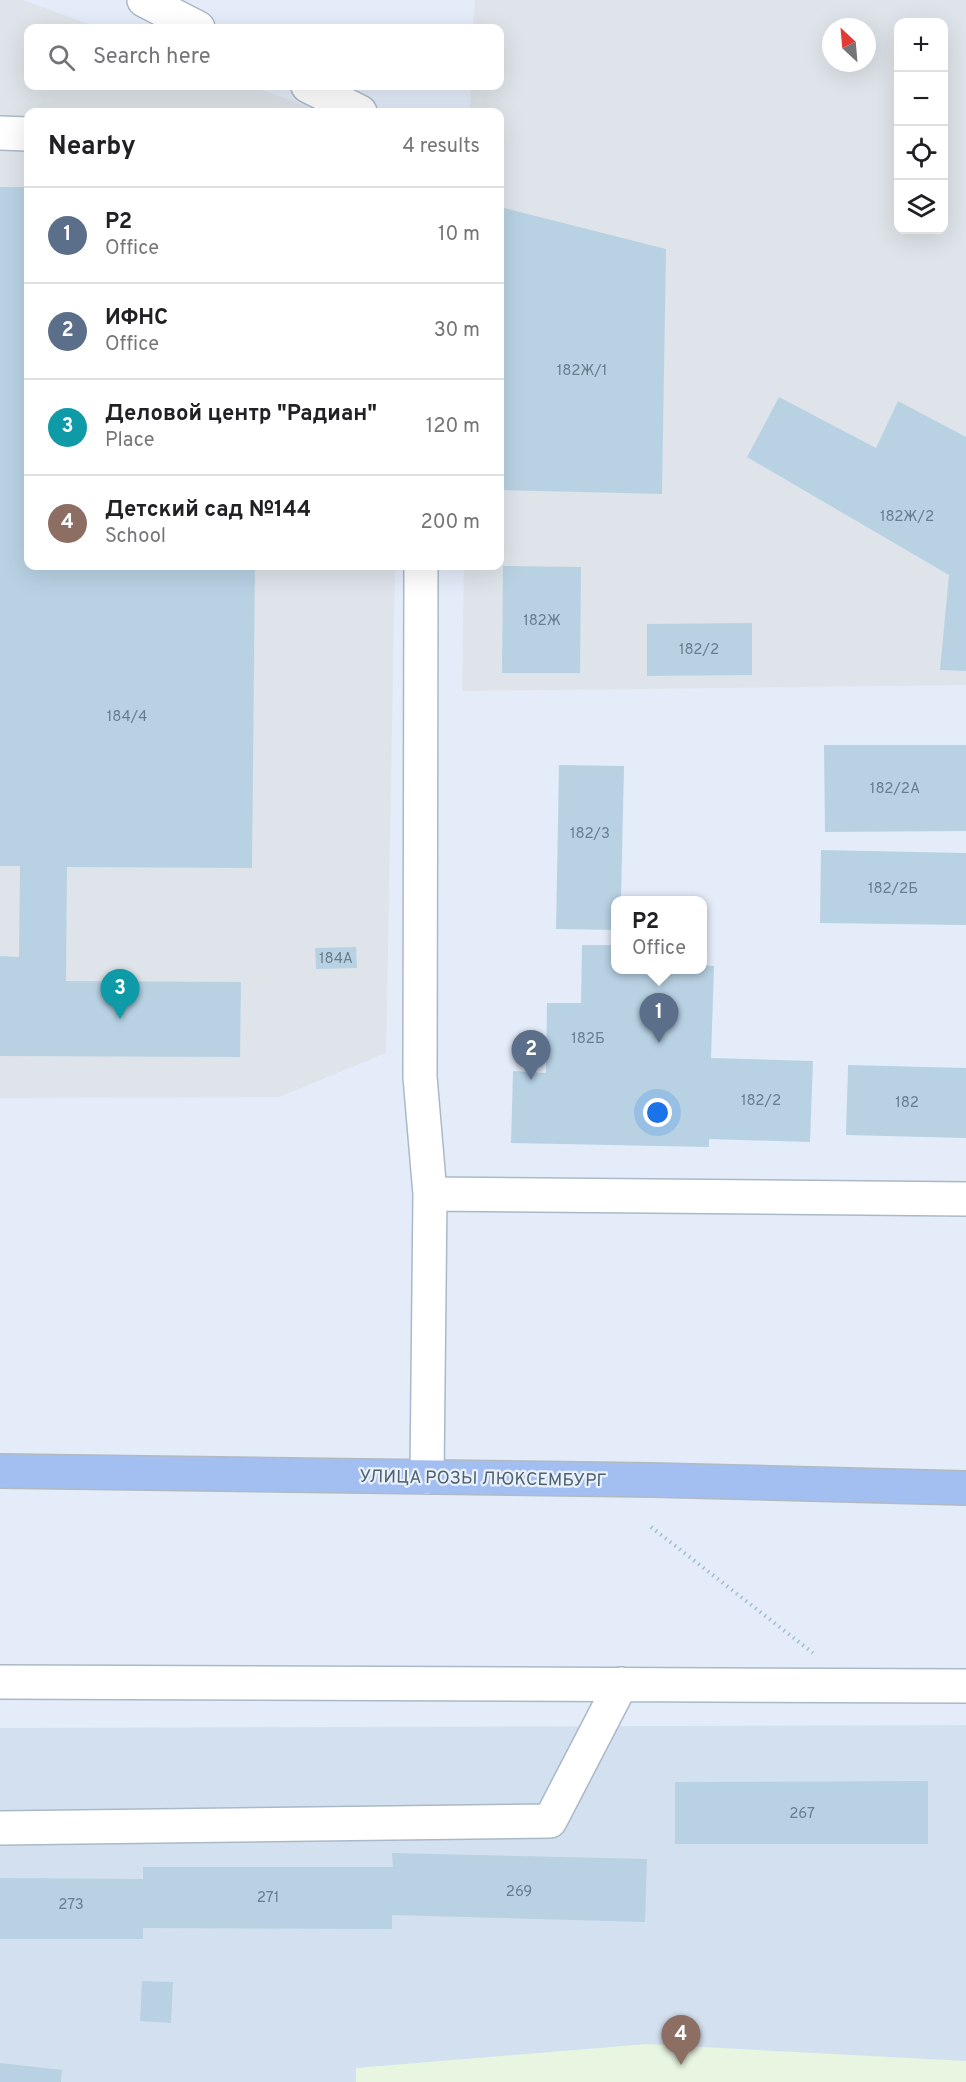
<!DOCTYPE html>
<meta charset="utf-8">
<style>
:root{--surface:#fff;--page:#f6f6f6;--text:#202124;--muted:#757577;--line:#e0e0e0;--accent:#1a73e8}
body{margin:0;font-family:Overpass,sans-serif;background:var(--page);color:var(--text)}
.controls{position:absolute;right:18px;top:18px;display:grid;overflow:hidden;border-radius:12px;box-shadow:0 6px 24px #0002}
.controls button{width:54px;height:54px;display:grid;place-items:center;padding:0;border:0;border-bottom:2px solid var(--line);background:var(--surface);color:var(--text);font:30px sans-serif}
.compass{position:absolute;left:822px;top:18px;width:54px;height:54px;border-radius:50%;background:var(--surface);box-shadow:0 6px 24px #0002;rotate:334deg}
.you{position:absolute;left:658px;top:1113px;width:21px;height:21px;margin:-15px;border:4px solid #fff;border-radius:50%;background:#1a73e8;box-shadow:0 0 0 9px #1a73e833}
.badge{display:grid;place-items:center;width:39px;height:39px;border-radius:50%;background:var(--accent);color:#fff;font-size:20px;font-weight:700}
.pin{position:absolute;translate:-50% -50px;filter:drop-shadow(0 2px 3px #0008)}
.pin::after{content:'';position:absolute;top:32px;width:21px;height:18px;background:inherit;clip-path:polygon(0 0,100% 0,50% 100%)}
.popup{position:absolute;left:611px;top:896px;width:96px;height:78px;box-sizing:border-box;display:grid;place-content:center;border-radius:12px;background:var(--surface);filter:drop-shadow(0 2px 4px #0005);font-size:20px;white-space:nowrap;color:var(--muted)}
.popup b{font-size:22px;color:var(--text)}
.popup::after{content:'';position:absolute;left:50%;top:100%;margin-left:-12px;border:12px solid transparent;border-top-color:var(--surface)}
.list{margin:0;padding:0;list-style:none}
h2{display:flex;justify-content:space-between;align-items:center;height:78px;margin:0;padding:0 24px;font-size:26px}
h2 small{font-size:20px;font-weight:400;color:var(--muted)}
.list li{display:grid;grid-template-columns:39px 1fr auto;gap:18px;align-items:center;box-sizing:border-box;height:96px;padding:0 24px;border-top:2px solid var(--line)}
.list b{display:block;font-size:22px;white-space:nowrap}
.list p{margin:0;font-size:20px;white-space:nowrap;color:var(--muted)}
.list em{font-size:20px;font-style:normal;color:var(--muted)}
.icon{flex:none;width:33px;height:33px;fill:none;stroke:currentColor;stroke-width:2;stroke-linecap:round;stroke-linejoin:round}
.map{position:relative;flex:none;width:966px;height:2082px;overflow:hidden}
.search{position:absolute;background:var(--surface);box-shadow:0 6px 24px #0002;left:24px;top:24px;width:480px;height:66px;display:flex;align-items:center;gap:15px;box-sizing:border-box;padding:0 21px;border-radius:12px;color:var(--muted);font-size:22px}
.panel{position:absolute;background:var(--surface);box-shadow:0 6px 24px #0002;left:24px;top:108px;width:480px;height:462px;border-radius:12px}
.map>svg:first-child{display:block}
.residential{fill:#d3e0f0}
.industrial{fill:#dee4e9;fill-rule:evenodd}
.education{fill:#e8f5e1}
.building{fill:#b8d2e4}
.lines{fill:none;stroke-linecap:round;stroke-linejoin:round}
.minor-casing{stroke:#aab9c7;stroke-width:36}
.major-casing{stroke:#b1bac0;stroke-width:36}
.path{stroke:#a2bdd0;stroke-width:4;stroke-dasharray:1.5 4.5;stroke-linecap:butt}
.minor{stroke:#fff;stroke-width:33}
.major{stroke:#a3bef1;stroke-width:33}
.labels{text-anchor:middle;stroke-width:4.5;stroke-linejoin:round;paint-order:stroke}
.number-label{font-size:15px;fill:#687e8c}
.street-label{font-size:18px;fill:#4d626f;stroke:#eaf1fd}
</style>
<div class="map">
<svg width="966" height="2082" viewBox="0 0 966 2082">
<rect width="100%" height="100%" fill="#e4ecf9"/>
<path class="residential" d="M966,1725V2082H0V1728Z"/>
<path class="industrial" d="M0,0H23L99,28H28V86H251L323,112H28V566H395L386,1053L279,1097L0,1098Z
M475,0H966V685L462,691L464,566H500V112H470L471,86H500V28H473ZM898,22H944V230H898ZM831,27H867V63H831Z"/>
<path class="education" d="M647,2044L966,2061V2082H356V2068Z"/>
<path class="building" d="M0,187H28V566H255L252,868L67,867L66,981L241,982L240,1057L0,1056V956L19,957L20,866H0Z
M500,207L666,249L662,494L500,490Z
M779,397L876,448L898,401L966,437V671L940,670L949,575L747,457Z
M503,566L581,567L580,673H502Z
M752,623V675L647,676V624Z
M824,745H966V831L825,832Z
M559,765L624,766L621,900H616V930L556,929Z
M821,850L966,853V925L820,923Z
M582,945H616V970H702V965L714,966L711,1058L813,1061L810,1142L709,1139V1147L511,1143L513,1071L546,1073L547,1003H581Z
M356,947L357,968L316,969L315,948Z
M848,1065L966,1068V1138L846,1135Z
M928,1781V1844H675V1782Z
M392,1853L647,1859L645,1922L392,1915V1929L143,1928V1939H0V1878L143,1879V1867H393Z
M142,1981L173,1982L171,2023L140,2021Z
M0,2063L62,2070L61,2082H0Z"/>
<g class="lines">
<g class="minor-casing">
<path id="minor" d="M144,0L198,28
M308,86L360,112
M0,133L28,134
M421,566L420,1077L430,1194L427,1477
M430,1194L966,1199
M0,1682L966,1686
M0,1828L550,1821L621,1684"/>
</g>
<g class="major-casing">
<path id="major" d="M0,1471L652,1480L966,1488"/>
</g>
<path class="path" d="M651,1527L813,1653"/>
<use href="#minor" class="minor"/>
<use href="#major" class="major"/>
</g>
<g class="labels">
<g class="number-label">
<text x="582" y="375">182Ж/1</text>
<text x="907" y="521">182Ж/2</text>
<text x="542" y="625">182Ж</text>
<text x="699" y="654">182/2</text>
<text x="127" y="721">184/4</text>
<text x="895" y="793">182/2А</text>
<text x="590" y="838">182/3</text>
<text x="893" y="893">182/2Б</text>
<text x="336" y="963">184А</text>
<text x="588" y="1043">182Б</text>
<text x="761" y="1105">182/2</text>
<text x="907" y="1107">182</text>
<text x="802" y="1818">267</text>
<text x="519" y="1896">269</text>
<text x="268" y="1902">271</text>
<text x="71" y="1909">273</text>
</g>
<g class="street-label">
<text transform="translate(483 1478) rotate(1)" y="6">УЛИЦА РОЗЫ ЛЮКСЕМБУРГ</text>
</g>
</g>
</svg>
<div class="controls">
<button>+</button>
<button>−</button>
<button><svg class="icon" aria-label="locate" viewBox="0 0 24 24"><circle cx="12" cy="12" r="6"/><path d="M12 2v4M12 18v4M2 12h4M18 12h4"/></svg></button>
<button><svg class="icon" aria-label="layers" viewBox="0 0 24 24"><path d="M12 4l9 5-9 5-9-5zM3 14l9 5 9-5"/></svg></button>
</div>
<svg class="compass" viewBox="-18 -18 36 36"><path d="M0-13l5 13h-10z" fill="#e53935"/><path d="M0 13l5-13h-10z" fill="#757577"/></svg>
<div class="you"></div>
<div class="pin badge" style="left:659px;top:1043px;background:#5c6f8a">1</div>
<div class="popup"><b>Р2</b>Office</div>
<div class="pin badge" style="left:531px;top:1080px;background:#5c6f8a">2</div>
<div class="pin badge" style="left:120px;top:1019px;background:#0f9aa8">3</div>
<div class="pin badge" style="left:681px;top:2065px;background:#8d6e63">4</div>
<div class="search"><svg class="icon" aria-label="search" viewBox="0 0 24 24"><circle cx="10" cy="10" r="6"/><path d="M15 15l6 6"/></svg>Search here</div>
<section class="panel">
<h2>Nearby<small>4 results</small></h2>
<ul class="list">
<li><span class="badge" style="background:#5c6f8a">1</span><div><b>Р2</b><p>Office</p></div><em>10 m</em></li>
<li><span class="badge" style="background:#5c6f8a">2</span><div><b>ИФНС</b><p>Office</p></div><em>30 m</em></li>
<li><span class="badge" style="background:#0f9aa8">3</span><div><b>Деловой центр &quot;Радиан&quot;</b><p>Place</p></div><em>120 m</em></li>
<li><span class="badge" style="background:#8d6e63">4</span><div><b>Детский сад №144</b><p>School</p></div><em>200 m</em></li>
</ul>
</section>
</div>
